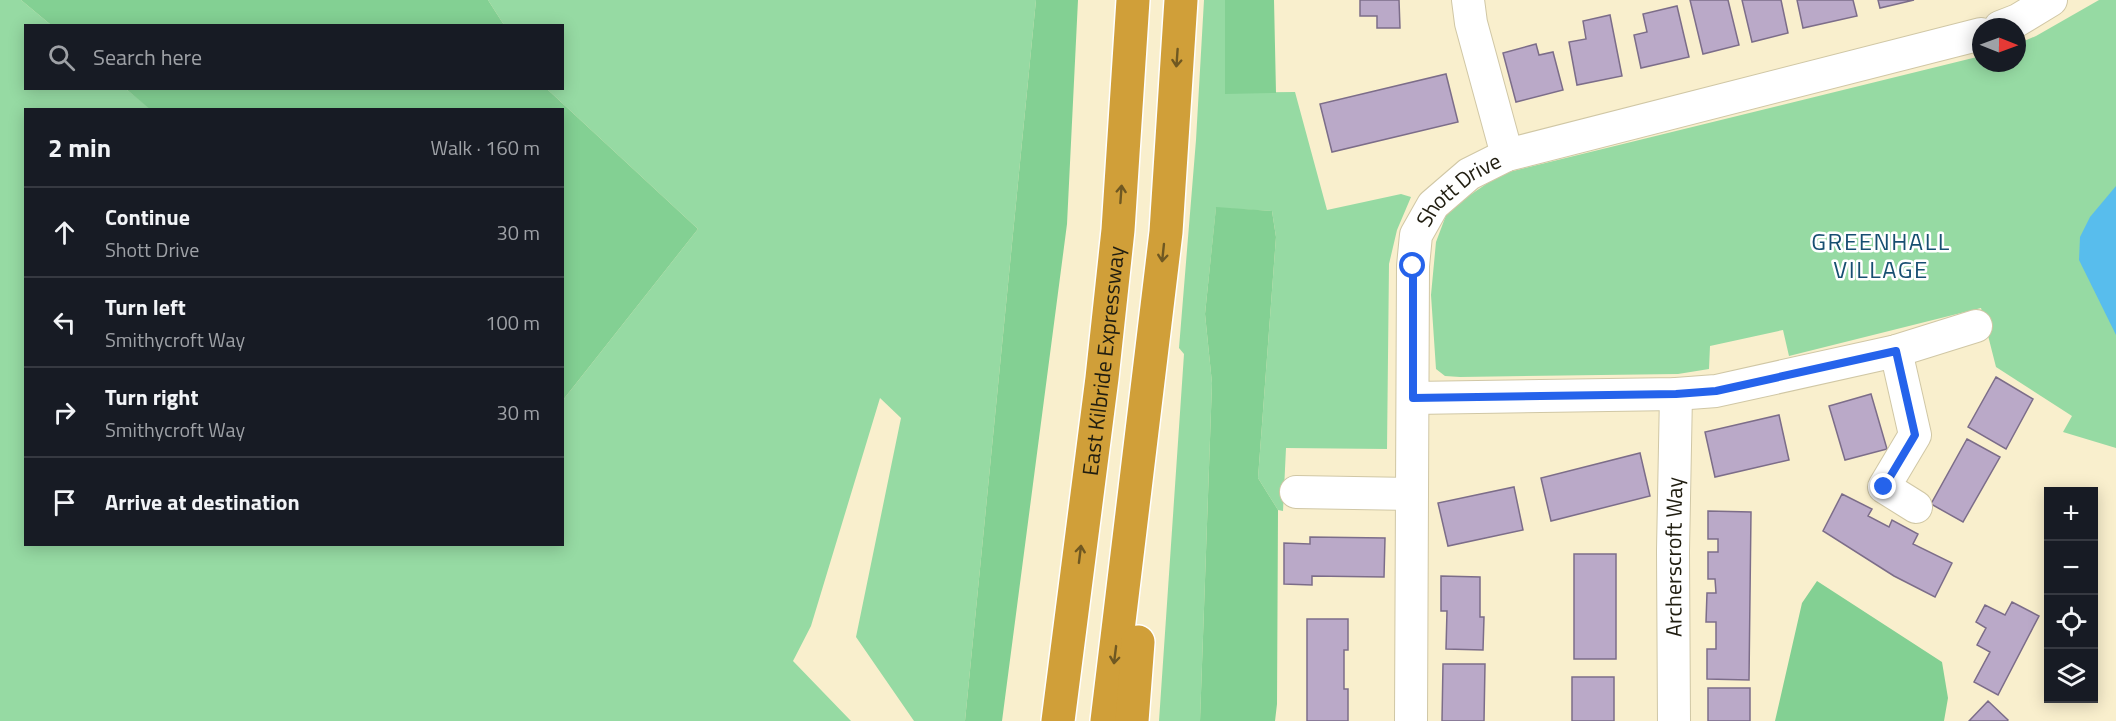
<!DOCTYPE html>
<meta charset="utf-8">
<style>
:root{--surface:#171b24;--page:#20242c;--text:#f1f3f6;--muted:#9ea1a6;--line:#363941}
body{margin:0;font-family:"Titillium Web",sans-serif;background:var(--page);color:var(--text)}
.controls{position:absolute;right:18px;bottom:18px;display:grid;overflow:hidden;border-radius:0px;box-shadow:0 3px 15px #0003}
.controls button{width:54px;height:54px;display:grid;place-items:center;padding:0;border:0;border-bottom:2px solid var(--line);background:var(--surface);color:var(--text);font:30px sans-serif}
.compass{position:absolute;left:1972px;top:18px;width:54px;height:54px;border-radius:50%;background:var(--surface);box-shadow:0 3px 15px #0003;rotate:91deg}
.stop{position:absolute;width:18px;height:18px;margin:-14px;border:4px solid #2563eb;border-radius:50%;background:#fff}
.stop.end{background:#2563eb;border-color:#fff;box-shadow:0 2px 6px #0008}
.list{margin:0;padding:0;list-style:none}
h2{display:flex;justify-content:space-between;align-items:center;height:78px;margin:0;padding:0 24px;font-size:26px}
h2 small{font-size:20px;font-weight:400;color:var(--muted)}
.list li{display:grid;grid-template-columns:39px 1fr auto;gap:18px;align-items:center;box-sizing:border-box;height:90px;padding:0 24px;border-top:2px solid var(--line)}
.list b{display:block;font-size:22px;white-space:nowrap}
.list p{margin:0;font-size:20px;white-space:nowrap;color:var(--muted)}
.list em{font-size:20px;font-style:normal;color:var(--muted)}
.icon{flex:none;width:33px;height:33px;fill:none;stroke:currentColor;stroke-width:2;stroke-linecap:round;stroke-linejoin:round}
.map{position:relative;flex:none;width:2116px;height:721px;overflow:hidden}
.search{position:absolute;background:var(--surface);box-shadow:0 3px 15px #0003;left:24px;top:24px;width:540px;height:66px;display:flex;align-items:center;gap:15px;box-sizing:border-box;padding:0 21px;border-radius:0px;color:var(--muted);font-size:22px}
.panel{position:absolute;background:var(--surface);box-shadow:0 3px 15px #0003;left:24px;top:108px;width:540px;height:438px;border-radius:0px}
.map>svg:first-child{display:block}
.green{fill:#96daa3}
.forest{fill:#83d093}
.water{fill:#58bded}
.building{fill:#baa9c8;stroke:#7c6d89;stroke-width:1.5}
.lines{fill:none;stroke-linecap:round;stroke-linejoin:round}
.minor-casing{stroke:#d0c7a5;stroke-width:34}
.highway-casing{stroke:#fff;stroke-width:36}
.minor{stroke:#fff;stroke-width:32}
.highway{stroke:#d09f39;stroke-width:33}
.oneway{stroke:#6f5822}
.route{stroke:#2563eb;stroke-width:8}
.labels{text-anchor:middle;stroke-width:5;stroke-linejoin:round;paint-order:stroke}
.street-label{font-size:22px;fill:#201d10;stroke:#fff}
.neighbourhood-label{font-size:24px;letter-spacing:1.5px;fill:#174f71;stroke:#fff}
</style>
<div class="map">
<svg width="2116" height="721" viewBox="0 0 2116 721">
<rect width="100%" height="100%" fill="#f9efcd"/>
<path class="green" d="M0,0H21L51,25L26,26V88L126,89L151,109L26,110V544H562L563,400L698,229L547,89L562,88V26L504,25L488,0H1036L965,721H914L856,637L901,418L880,398L811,626L793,661L851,721H0Z
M1204,0H1225V93L1295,92L1327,210L1401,194L1411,197L1397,230L1389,264L1387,449L1286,448L1283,511L1278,510L1258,478L1276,237L1272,211L1216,208L1205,314L1212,383L1200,721H1159L1184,354L1179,348L1196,140Z
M2099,0H2116V448L2063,432L2072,416L1996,367L1981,308L1789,356L1783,330L1710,346L1709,369L1678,374L1460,377L1445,376L1436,369L1431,295L1436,242L1448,210L1501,174L1981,56V63H2017V44L2036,36Z"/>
<path class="forest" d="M21,0H488L504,25H51Z
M1036,0H1078L1067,224L1002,721H965Z
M1225,0H1274L1276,93L1225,94Z
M126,89H547L698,229L563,400L562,110H151Z
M1216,207L1272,211L1276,237L1258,478L1278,510L1277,704L1275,721H1200L1212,383L1205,314Z
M1817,581L1942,662L1948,698L1944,721H1775L1802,603Z"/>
<path class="water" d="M2116,186V335L2079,260L2080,237L2090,217Z"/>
<path class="building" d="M1360,0H1399L1400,28H1377V16H1360Z
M1690,0H1728L1739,45L1703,54Z
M1742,0H1781L1788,33L1752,42Z
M1797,0H1853L1857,16L1803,28Z
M1878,0H1914L1880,8Z
M1677,6L1689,57L1641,68L1634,35L1647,32L1643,14Z
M1610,15L1622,76L1577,85L1569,42L1586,39L1583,21Z
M1536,44L1539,55L1553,52L1563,90L1516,102L1503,53Z
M1446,74L1458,122L1332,152L1320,104Z
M1996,377L2033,399L2006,449L1968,427Z
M1871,394L1887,449L1845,460L1829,406Z
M1779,415L1789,460L1715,477L1705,432Z
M1967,439L2000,457L1963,522L1931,504Z
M1640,453L1650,496L1551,521L1541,478Z
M1514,487L1523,530L1448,546L1438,503Z
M1842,494L1872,509L1868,516L1889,527L1892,520L1918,534L1913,544L1952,563L1935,597L1894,576L1823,531Z
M1708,511L1751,512L1749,680L1707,679V649H1716V622H1706L1707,593H1716L1715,579H1708V552H1718V539H1708Z
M1310,537L1385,538L1384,577L1312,576V585L1284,584V543L1310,544Z
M1574,554H1616V659H1574Z
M1441,576L1480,577V617H1484L1483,650L1446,649L1447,611H1441Z
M2012,602L2039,616L1998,695L1974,682L1990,652L1977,645L1986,628L1976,622L1985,605L2005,615Z
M1307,619H1348V650H1344V689H1348V721H1307Z
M1443,664H1485L1484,721H1442Z
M1572,677H1614V721H1572Z
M1708,688H1750V721H1708Z
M1988,701L2008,720L2007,721H1969Z"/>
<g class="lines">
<g class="minor-casing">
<g id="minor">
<path d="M1468,0L1471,23L1507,155"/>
<path d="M2000,27L2018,20L2051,0"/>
<path d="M1896,351L1915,435L1884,487L1916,507"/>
<path d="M1413,398L1676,394L1716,391L1896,351L1976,326"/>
<path d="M1296,492L1412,494"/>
<path id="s1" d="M1411,721L1413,266L1416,235L1433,205L1469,174L1507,155L1981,34"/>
<path id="s2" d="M1674,721L1673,551L1676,394"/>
</g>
</g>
<g class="highway-casing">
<g id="highway">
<path id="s3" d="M1058,721L1102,378L1118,230L1133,0"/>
<path d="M1107,721L1166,232L1181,0"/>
<path d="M1132,721L1138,642"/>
</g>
</g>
<use href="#minor" class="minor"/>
<use href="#highway" class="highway"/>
</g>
<defs><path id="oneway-shaft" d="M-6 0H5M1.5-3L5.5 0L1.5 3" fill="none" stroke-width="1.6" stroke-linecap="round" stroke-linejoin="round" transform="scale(1.5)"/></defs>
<g class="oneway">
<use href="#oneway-shaft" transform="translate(1177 58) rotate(94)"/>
<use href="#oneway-shaft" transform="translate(1121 194) rotate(-86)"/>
<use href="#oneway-shaft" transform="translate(1163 253) rotate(96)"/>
<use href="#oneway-shaft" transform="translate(1080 554) rotate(-83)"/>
<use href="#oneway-shaft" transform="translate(1115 655) rotate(97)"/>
</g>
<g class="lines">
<path class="route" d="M1413,266V398L1676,394L1716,391L1896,351L1915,435L1884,487"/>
</g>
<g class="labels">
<g class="street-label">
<text dy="8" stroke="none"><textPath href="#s1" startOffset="550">Shott Drive</textPath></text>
<text dy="8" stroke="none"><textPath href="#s3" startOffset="363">East Kilbride Expressway</textPath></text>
<text dy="8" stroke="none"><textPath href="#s2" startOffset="164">Archerscroft Way</textPath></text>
</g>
<g class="neighbourhood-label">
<text x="1881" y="250">GREENHALL<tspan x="1881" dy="28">VILLAGE</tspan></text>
</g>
</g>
</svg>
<div class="controls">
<button>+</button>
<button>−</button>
<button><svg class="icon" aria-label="locate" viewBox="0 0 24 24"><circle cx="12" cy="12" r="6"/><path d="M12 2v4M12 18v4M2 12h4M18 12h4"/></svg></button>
<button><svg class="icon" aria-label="layers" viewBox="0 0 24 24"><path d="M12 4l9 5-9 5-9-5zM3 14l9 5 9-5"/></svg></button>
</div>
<svg class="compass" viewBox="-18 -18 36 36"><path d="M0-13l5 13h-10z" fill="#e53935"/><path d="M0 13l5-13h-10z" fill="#9ea1a6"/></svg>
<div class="stop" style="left:1413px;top:266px"></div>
<div class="stop end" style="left:1884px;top:487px"></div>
<div class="search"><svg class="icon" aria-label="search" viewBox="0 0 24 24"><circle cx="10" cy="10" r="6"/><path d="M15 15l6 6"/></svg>Search here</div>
<section class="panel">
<h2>2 min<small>Walk · 160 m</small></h2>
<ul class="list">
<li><svg class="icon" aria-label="ahead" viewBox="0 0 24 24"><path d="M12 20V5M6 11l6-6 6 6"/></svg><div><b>Continue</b><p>Shott Drive</p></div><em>30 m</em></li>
<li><svg class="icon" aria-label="left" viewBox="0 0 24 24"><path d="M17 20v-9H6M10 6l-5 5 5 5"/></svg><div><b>Turn left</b><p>Smithycroft Way</p></div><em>100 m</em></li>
<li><svg class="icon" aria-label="right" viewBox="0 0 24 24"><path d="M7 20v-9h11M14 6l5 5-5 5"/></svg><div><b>Turn right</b><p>Smithycroft Way</p></div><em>30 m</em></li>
<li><svg class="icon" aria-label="arrive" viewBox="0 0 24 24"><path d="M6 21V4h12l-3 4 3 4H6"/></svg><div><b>Arrive at destination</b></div></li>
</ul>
</section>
</div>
